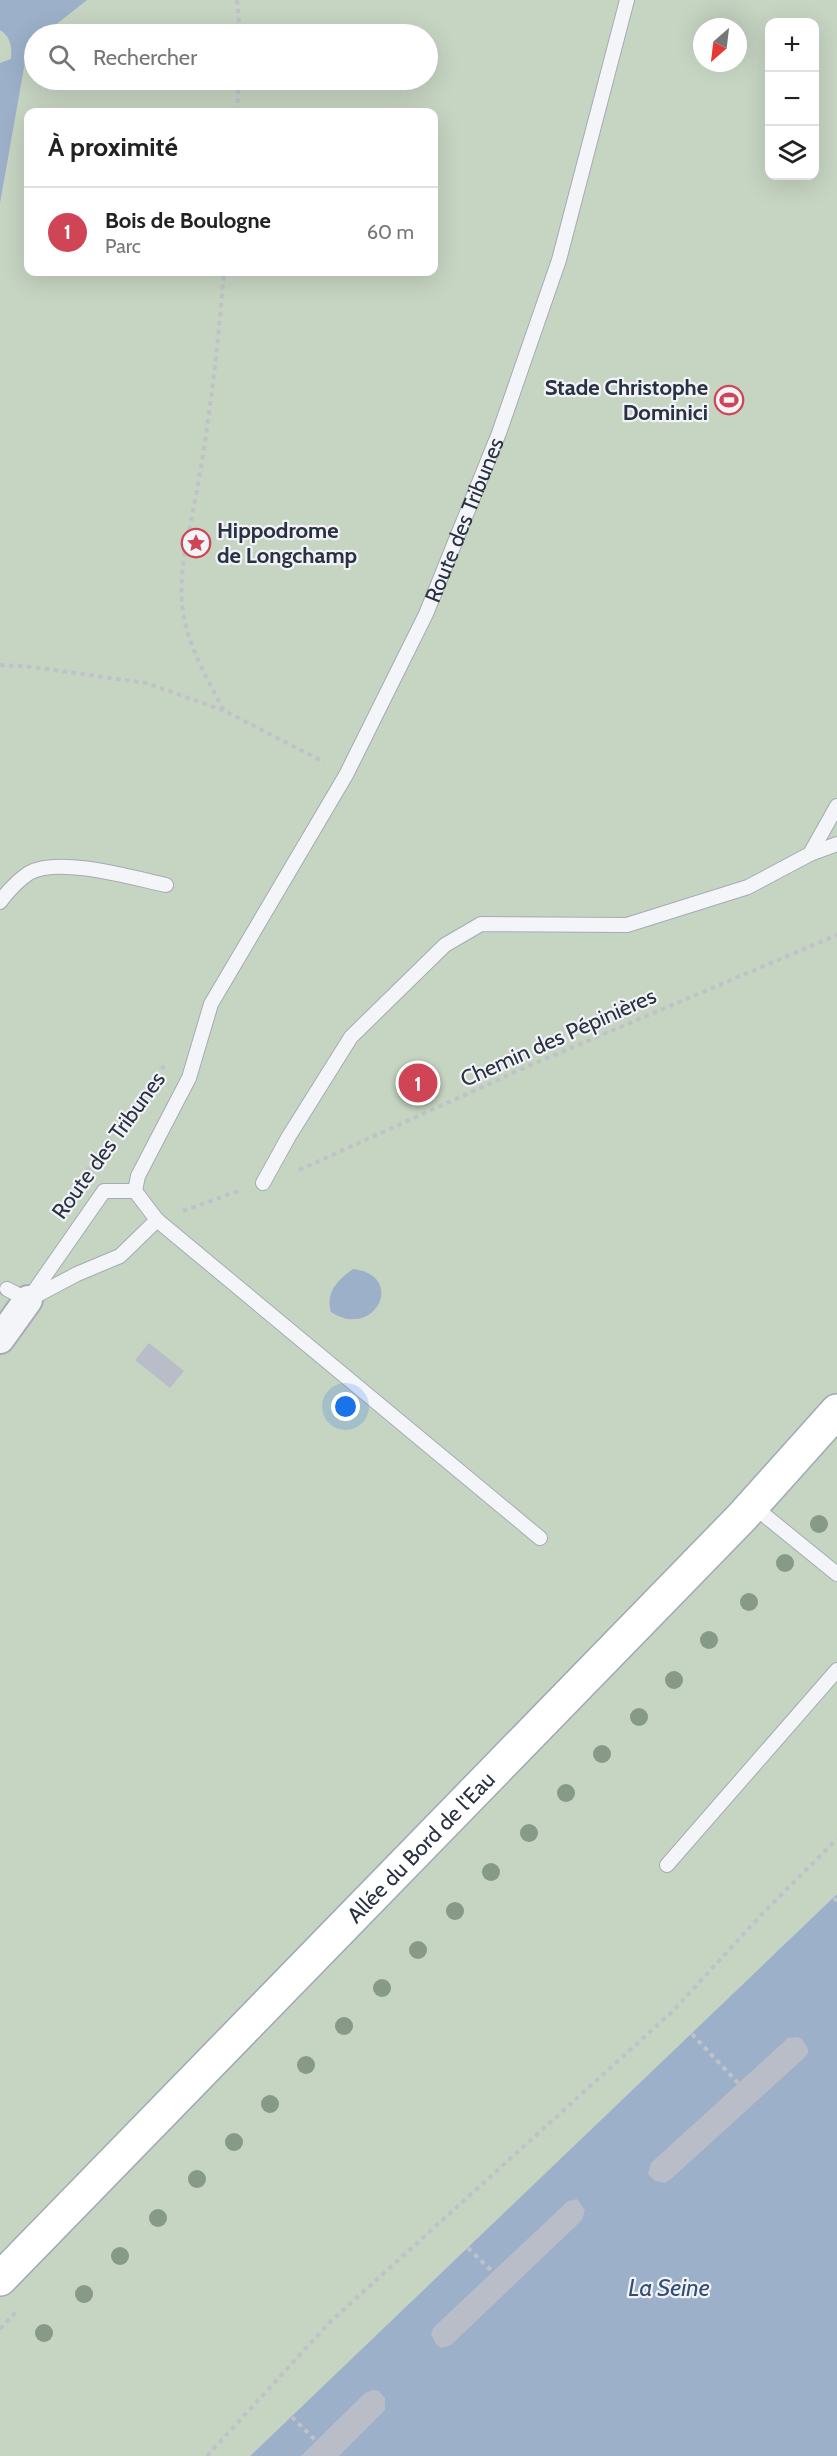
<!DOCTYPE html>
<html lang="fr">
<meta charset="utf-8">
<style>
:root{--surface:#fff;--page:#f2f2f2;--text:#222;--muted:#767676;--line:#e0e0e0;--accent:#d04555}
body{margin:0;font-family:Cabin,sans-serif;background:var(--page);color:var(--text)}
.controls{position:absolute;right:18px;top:18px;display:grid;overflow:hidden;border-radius:12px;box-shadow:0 6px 24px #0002}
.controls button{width:54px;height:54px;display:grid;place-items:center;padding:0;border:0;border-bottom:2px solid var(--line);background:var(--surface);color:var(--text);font:30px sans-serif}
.compass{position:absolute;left:693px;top:18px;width:54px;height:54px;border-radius:50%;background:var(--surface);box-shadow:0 6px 24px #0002;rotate:208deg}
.you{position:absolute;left:346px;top:1407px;width:21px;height:21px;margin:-15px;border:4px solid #fff;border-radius:50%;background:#1a73e8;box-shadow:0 0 0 9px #1a73e833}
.badge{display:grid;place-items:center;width:39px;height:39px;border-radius:50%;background:var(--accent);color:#fff;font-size:20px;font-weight:700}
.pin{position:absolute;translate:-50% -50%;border:3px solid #fff;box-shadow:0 2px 6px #0006}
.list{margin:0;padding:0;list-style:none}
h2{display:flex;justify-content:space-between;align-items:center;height:78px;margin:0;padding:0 24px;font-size:26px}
h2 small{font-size:20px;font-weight:400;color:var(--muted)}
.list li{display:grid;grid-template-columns:39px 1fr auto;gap:18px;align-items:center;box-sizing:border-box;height:90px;padding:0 24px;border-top:2px solid var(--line)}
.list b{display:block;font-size:22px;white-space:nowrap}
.list p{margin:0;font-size:20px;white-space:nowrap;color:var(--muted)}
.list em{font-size:20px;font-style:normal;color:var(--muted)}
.icon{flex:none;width:33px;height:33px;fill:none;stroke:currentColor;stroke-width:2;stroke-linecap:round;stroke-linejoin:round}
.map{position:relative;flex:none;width:837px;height:2456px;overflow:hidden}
.search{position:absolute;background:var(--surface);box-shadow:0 6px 24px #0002;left:24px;top:24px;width:414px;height:66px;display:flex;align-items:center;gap:15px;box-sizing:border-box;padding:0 21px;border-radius:33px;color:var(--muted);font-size:22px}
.panel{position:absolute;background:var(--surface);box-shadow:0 6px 24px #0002;left:24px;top:108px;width:414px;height:168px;border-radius:12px}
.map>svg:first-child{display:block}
.green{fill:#c6d4c2;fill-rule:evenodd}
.water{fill:#9cb0ca}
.building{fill:#b8bdc7}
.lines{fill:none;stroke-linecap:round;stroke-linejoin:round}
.service-casing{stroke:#a6abb4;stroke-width:16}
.minor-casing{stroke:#a6abb4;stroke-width:32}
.primary-casing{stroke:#a0a8b6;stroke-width:36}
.path{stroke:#bfc2c9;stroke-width:4;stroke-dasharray:4.5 4.5;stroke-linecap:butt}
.service{stroke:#f4f5f8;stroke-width:14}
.minor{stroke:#f4f5f8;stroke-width:28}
.primary{stroke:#fff;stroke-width:33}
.tree{fill:#869a87}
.labels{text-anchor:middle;stroke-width:4.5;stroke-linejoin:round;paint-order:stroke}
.poi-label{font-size:22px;font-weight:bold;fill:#293142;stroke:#f1f3f7;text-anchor:end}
.street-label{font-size:22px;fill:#293142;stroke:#f1f3f7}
.water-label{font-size:24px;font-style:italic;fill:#334e76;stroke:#f1f3f7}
</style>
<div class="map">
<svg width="837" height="2456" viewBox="0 0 837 2456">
<rect width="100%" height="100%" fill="#e1e4ea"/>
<path class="green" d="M0,0H837V1894L250,2456H0ZM770,22H814V176H770ZM702,27H738V63H702ZM34,34H428V80H34ZM28,112H434V272H28Z"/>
<path class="water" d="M0,0H87L44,34H34V43L30,48L25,62L0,203V63L11,59C12,47 11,37 0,30Z
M353,1269C407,1275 375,1341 331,1312C325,1292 338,1280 353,1269Z
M837,1894V2456H250Z"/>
<path class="building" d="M149,1343L184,1371L170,1388L135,1360Z
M797,2037L802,2039L808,2049V2053L803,2059L671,2179L665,2183L655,2181L648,2174L651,2163L788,2038Z
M577,2199L585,2210L582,2220L451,2345L441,2348L436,2344L431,2334L433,2328L568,2201Z
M373,2390L379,2391L385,2398V2410L339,2456H301L365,2393Z"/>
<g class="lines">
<g class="service-casing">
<g id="service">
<path d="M810,854L837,844"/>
<path d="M0,902C8,891 17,881 29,873C59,856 133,878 166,885"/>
<path d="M263,1183L289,1136L351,1037L445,945L481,924L627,925L748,887L810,854L837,806"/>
<path d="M104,1191H135L157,1220L120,1256L77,1274L28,1300Z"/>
<path id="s1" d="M135,1191L138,1176L189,1078L211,1004L346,775L426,614L499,433L559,260L627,0"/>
<path d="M157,1220L540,1538"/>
<path d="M7,1289L28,1300"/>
<path d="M752,1505L837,1574"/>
<path d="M667,1865L837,1670"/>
</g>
</g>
<g class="minor-casing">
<path id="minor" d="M0,1339L28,1300"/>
</g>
<g class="primary-casing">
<g id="primary">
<path id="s2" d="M0,2279L742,1517L837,1411"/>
</g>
</g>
<path class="path" d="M237,0L240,34
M237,112L239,80
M0,665L33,667L146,683L223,710L324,762
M223,710C208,679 188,647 183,612C177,569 190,532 197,490C210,418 218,345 224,272
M299,1170L533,1064L837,935
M87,1171L166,1063
M183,1211L241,1190
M834,1898L837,1901
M692,2034L738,2083
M468,2248L493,2272
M0,2329L18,2310
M292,2417L316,2441
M207,2456L330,2322L672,2012L763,1913L837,1839"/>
<use href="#service" class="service"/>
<use href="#minor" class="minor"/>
<use href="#primary" class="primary"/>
</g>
<g class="tree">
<circle cx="819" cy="1524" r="9"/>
<circle cx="785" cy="1563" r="9"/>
<circle cx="749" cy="1602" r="9"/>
<circle cx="709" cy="1640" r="9"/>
<circle cx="674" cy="1680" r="9"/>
<circle cx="639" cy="1717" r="9"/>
<circle cx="602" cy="1754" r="9"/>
<circle cx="566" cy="1793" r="9"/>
<circle cx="529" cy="1833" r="9"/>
<circle cx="491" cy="1872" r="9"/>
<circle cx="455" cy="1911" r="9"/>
<circle cx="418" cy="1950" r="9"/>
<circle cx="382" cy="1988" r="9"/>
<circle cx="344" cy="2026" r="9"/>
<circle cx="306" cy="2065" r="9"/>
<circle cx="270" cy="2104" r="9"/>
<circle cx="234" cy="2142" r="9"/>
<circle cx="197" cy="2179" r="9"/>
<circle cx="158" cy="2218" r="9"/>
<circle cx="120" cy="2256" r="9"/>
<circle cx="84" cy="2294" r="9"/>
<circle cx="44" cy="2333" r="9"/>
</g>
<defs>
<g id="stadium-ring" transform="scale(1.5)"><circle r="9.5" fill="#f1f3f7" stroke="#d04555" stroke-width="1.5"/><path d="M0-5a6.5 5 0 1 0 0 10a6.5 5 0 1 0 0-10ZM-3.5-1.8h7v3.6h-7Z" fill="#d04555"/></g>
<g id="sight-ring" transform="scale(1.5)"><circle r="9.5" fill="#f1f3f7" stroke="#d04555" stroke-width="1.5"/><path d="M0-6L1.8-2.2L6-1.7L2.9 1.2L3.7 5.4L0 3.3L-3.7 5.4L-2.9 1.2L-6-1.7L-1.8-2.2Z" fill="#d04555"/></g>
</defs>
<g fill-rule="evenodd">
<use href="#stadium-ring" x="729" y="400"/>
<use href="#sight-ring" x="196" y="543"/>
</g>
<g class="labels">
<g class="poi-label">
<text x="708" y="395">Stade Christophe<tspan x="708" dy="25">Dominici</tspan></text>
<text x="217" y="538" text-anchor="start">Hippodrome<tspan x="217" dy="25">de Longchamp</tspan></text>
</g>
<g class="street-label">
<text dy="8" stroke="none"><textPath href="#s1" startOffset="750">Route des Tribunes</textPath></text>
<text transform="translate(558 1037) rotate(-24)" y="8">Chemin des Pépinières</text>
<text transform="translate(108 1145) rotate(-54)" y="8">Route des Tribunes</text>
<text dy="8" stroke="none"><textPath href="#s2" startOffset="603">Allée du Bord de l'Eau</textPath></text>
</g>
<g class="water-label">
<text x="669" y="2296">La Seine</text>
</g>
</g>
</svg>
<div class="controls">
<button>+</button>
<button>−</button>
<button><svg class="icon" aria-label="layers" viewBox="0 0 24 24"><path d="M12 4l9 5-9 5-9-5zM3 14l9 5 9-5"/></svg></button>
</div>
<svg class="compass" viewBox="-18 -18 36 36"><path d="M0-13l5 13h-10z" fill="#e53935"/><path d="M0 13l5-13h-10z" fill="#767676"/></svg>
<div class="you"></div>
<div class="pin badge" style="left:418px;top:1083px">1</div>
<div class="search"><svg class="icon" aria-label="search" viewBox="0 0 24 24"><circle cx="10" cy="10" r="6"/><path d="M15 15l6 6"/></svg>Rechercher</div>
<section class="panel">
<h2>À proximité<small></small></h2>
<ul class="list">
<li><span class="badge">1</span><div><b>Bois de Boulogne</b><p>Parc</p></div><em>60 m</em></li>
</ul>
</section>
</div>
